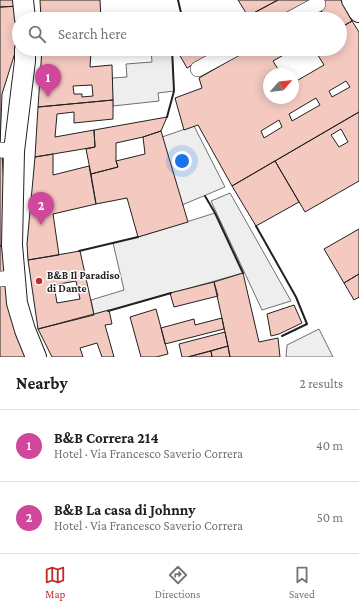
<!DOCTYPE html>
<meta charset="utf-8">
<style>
:root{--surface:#fff;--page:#f6f6f6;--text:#202124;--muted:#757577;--line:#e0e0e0;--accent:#c62828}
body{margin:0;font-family:"Crimson Pro",serif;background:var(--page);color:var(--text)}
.compass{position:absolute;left:263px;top:68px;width:36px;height:36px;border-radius:50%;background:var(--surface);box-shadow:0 2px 10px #0003;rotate:63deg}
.you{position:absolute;left:182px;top:161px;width:14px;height:14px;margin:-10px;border:3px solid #fff;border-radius:50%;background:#1a73e8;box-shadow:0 0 0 6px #1a73e833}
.badge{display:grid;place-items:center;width:26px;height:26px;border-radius:50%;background:var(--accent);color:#fff;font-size:13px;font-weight:700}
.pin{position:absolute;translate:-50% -33px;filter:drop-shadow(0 1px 2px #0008)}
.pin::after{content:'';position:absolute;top:21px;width:14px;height:12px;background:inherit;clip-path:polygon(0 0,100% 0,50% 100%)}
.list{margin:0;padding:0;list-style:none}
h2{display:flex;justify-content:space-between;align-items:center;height:52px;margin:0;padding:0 16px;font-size:17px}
h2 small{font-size:13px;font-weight:400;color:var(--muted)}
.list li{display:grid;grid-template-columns:26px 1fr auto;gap:12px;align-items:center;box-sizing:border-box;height:72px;padding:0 16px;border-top:1px solid var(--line)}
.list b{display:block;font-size:15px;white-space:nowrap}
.list p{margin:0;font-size:13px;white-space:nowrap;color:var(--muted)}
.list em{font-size:13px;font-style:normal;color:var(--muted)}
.icon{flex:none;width:22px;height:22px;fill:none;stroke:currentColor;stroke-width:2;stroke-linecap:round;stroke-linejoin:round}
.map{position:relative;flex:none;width:359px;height:357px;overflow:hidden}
.search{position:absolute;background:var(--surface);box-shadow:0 2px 10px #0003;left:12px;right:12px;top:12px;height:44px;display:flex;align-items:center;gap:10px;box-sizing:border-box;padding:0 14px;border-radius:22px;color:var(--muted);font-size:15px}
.sheet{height:196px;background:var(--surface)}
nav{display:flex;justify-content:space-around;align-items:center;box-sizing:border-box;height:56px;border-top:1px solid var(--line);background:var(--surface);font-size:11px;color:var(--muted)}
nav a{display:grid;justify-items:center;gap:2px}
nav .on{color:var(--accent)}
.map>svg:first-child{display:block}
.green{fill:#eee;stroke:#6f6f6f}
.building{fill:#f3c9c0;stroke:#222;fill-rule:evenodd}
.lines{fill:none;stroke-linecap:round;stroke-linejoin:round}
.pedestrian-casing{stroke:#222;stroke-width:16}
.minor-casing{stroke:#222;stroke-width:22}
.pedestrian{stroke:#fff;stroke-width:15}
.minor{stroke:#fff;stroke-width:20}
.wall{stroke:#222;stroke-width:2}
.poi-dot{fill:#c62828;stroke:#fff;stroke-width:1.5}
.labels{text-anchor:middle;stroke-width:3;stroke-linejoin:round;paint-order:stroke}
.poi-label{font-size:11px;font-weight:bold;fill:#222;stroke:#fff;text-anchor:start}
</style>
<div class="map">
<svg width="359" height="357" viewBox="0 0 359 357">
<rect width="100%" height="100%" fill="#fff"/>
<path class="green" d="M120,49H172L174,91L158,93L159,101L113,106L112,78L127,77L126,64L152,62L151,50L120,51Z
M194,126L225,187L182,205L162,137Z
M230,193L291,301L262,310L211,201Z
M215,213L243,273L94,315L91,300L124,290L113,243L138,237Z
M319,329L333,357H286L287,345Z"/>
<path class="building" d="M0,0H19L20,6L0,7Z
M40,0H100L101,19H41Z
M238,0H278L248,16Z
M278,0H312L277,19H250L248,16Z
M315,0H341L352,21L340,28V19H326Z
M20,6L19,40L2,94L0,146V7Z
M320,9L326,19H303Z
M352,21L359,32V112L232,186L198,125L184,130L175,98L202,88L199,78L250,49H294L273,61L281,74H269V98H293V83L324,65L314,49H340V28ZM346,81L350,87L332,97L329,91ZM316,98L320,105L292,121L289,114ZM279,120L282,127L264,138L261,131Z
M42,49H103V51L91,52L90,67L112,65L113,100L38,107ZM92,85L93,96L82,97V94H74L73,86Z
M188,49H222L187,68L179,54Z
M113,100V119L74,123V112L57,114L55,137L94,130L95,147L35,157L38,107Z
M359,112V181L305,212L275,161ZM341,129L348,142L339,147L331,135Z
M167,117L161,131L143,137L116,143V161L118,167L91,174L86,149L95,147L94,130Z
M161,131L188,222L138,237L127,198L96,204L91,174L118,167L116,161L145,154L143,137Z
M53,154V175L89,166L96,204L53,214L59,255L28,260L27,244L35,157Z
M0,155H2L8,246H0Z
M275,161L299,202L256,226L232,186Z
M359,229V274L344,283L324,249Z
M0,246H8L10,272L0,273Z
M80,251L94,315L38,329L28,260ZM76,281L80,299L57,303L54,285Z
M243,273L259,342L278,338L280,357H230L225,332L214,282Z
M359,274V297L354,300L344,283Z
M214,282L218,296L174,307L170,293Z
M0,286H9L31,357H0Z
M294,305L302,323L279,334L271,336L267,314Z
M156,309L168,354L156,357H141L130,317Z
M109,310L112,324L105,325L114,357H102L97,343L80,348L83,357H52L38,329Z
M222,318L224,329L165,344L161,328L194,319L195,325Z
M225,332L228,346L188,357H182L179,344Z
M228,346L230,357H212L211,351Z
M211,351L212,357H188Z"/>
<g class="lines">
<g class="pedestrian-casing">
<path id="pedestrian" d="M290,19L318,4
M198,69L235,49
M0,150L14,151
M0,279L14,278"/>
</g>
<g class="minor-casing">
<path id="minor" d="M23,0L25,19
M352,0L359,12
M25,49V61L14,151L12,245L17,303L25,330L36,357"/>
</g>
<use href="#pedestrian" class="pedestrian"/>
<use href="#minor" class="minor"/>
<path class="wall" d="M176,19L182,17L178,0
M167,117L174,91L172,49
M205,196L215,213L243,273
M256,226L296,297L307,324L282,336
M79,251L138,237
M108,311L171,293"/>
</g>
<circle class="poi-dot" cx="39" cy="281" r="4"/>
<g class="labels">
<g class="poi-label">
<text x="47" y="279">B&amp;B Il Paradiso<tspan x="47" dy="13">di Dante</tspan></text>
</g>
</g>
</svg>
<svg class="compass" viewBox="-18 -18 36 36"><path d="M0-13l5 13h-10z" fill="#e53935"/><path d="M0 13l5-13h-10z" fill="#757577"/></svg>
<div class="you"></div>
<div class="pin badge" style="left:48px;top:97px;background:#d1479c">1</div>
<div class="pin badge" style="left:41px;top:225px;background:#d1479c">2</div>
<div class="search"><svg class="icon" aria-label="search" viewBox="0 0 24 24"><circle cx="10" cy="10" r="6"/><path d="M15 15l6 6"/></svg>Search here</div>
</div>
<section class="sheet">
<h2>Nearby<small>2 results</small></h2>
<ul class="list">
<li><span class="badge" style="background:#d1479c">1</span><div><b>B&amp;B Correra 214</b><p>Hotel · Via Francesco Saverio Correra</p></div><em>40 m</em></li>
<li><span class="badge" style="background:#d1479c">2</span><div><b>B&amp;B La casa di Johnny</b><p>Hotel · Via Francesco Saverio Correra</p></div><em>50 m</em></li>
</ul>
</section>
<nav>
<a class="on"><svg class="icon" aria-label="map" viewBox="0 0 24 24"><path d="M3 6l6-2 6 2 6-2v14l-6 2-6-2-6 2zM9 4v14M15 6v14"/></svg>Map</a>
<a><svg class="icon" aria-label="directions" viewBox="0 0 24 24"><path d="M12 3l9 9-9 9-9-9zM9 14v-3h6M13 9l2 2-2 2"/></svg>Directions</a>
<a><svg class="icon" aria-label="saved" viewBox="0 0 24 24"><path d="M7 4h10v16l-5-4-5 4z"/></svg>Saved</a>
</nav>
